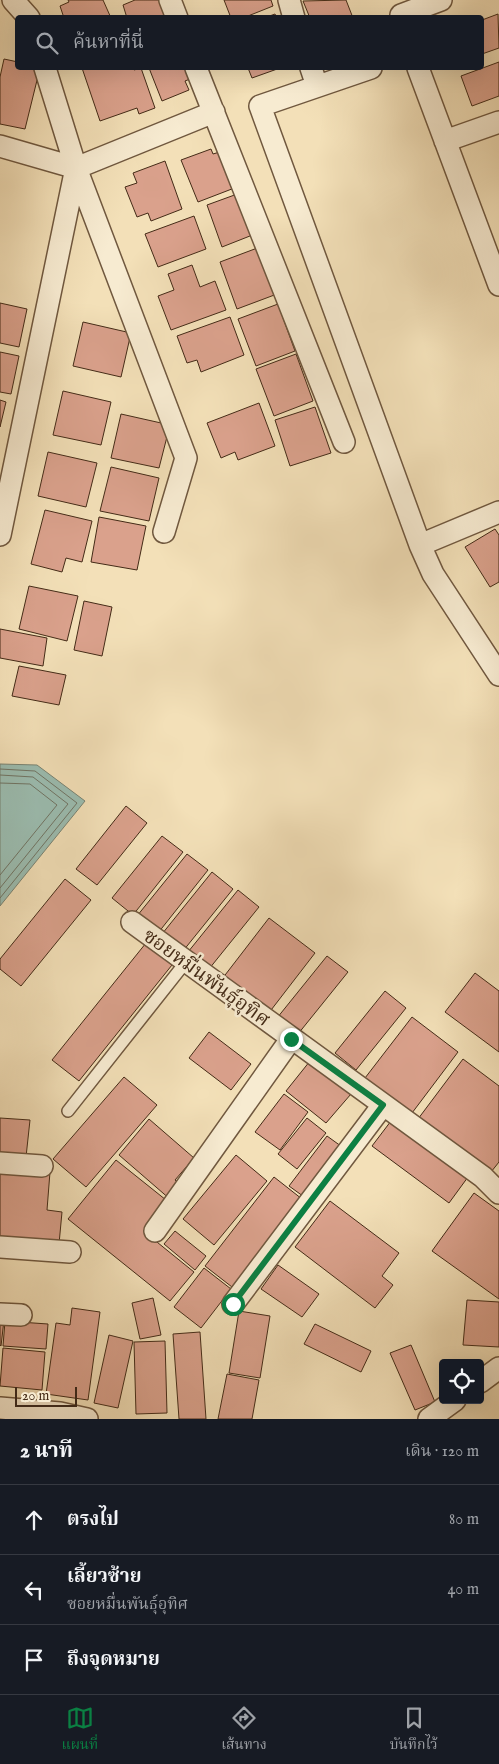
<!DOCTYPE html>
<html lang="th">
<meta charset="utf-8">
<style>
:root{--surface:#171b24;--page:#242831;--text:#f1f3f6;--muted:#9ea1a6;--line:#363941;--accent:#0b8043}
body{margin:0;font-family:"IM FELL English","Noto Serif Thai",serif;background:var(--page);color:var(--text)}
.controls{position:absolute;right:15px;bottom:15px;display:grid;overflow:hidden;border-radius:5px;box-shadow:0 5px 20px #0002}
.controls button{width:45px;height:45px;display:grid;place-items:center;padding:0;border:0;border-bottom:1px solid var(--line);background:var(--surface);color:var(--text);font:25px sans-serif}
.scale{position:absolute;left:15px;bottom:12px;width:62px;box-sizing:border-box;padding-left:5px;border:2px solid #442b17;border-top:0;font-size:14px;line-height:18px;white-space:nowrap;color:#442b17;-webkit-text-stroke:4px #f7ebd1;paint-order:stroke}
.stop{position:absolute;width:15px;height:15px;margin:-11px;border:4px solid #0b8043;border-radius:50%;background:#fff}
.stop.end{background:#0b8043;border-color:#fff;box-shadow:0 1px 5px #0008}
.list{margin:0;padding:0;list-style:none}
h2{display:flex;justify-content:space-between;align-items:center;height:65px;margin:0;padding:0 20px;font-size:21px}
h2 small{font-size:16px;font-weight:400;color:var(--muted)}
.list li{display:grid;grid-template-columns:32px 1fr auto;gap:15px;align-items:center;box-sizing:border-box;height:70px;padding:0 20px;border-top:1px solid var(--line)}
.list b{display:block;font-size:19px;white-space:nowrap}
.list p{margin:0;font-size:16px;white-space:nowrap;color:var(--muted)}
.list em{font-size:16px;font-style:normal;color:var(--muted)}
.icon{flex:none;width:28px;height:28px;fill:none;stroke:currentColor;stroke-width:2;stroke-linecap:round;stroke-linejoin:round}
.map{position:relative;flex:none;width:499px;height:1419px;overflow:hidden}
.search{position:absolute;background:var(--surface);box-shadow:0 5px 20px #0002;left:15px;right:15px;top:15px;height:55px;display:flex;align-items:center;gap:12px;box-sizing:border-box;padding:0 18px;border-radius:5px;color:var(--muted);font-size:19px}
.sheet{height:275px;background:var(--surface)}
nav{display:flex;justify-content:space-around;align-items:center;box-sizing:border-box;height:70px;border-top:1px solid var(--line);background:var(--surface);font-size:14px;color:var(--muted)}
nav a{display:grid;justify-items:center;gap:2px}
nav .on{color:var(--accent)}
.map>svg:first-child{display:block}
.water{fill:#9bbdb1;stroke:#788373}
.lines{fill:none;stroke-linecap:round;stroke-linejoin:round}
.shore{stroke:#707464;stroke-width:1}
.building{fill:#daa18c;stroke:#442b17}
.lane-casing{stroke:#70583f;stroke-width:14}
.street-casing{stroke:#70583f;stroke-width:24}
.lane{stroke:#f7ebd1;stroke-width:11}
.street{stroke:#f7ebd1;stroke-width:21}
.route{stroke:#0b8043;stroke-width:6}
.labels{text-anchor:middle;stroke-width:5;stroke-linejoin:round;paint-order:stroke}
.street-label{font-size:20px;fill:#442b17;stroke:#f7ebd1}
</style>
<div class="map">
<svg width="499" height="1419" viewBox="0 0 499 1419">
<rect width="100%" height="100%" fill="#f3e0b8"/>
<filter id="stains"><feTurbulence type="fractalNoise" baseFrequency=".004" numOctaves="4"/><feColorMatrix values="0 0 0 0 .2 0 0 0 0 .09 0 0 0 0 .02 0 0 0 .5 -.17"/></filter>
<radialGradient id="worn" r=".72"><stop offset=".6" stop-color="#630" stop-opacity="0"/><stop offset="1" stop-color="#630" stop-opacity=".3"/></radialGradient>
<path class="water" d="M0,764L37,765L85,801L0,906Z"/>
<g class="lines">
<path class="shore" d="M0,769L35,771L77,803L0,898
M0,775L33,777L68,804L0,888
M0,783L30,784L57,805L0,875"/>
</g>
<path class="building" d="M68,0H103L111,18H64L60,6L69,2Z
M135,0H164L171,18H127L123,5Z
M224,0H271L273,6L243,18H231Z
M346,0L353,18H310L303,1Z
M275,14L277,18H264Z
M498,14L499,48L482,54V20Z
M4,59L18,62V68H40L25,129L0,124V77Z
M499,62V96L472,106L461,76Z
M82,68H133L134,70L141,68L155,108L139,114L137,108L100,121Z
M149,68H192L195,77L185,81L189,90L162,101Z
M248,68H280L252,78Z
M211,149L213,154L223,151L237,187L198,202L181,160Z
M165,161L182,209L151,221L148,213L137,217L125,187L137,183L133,173Z
M240,193L255,234L222,247L207,205Z
M194,216L206,249L158,267L145,234Z
M260,247L277,294L237,309L220,262Z
M192,265L200,287L215,281L226,310L171,330L158,296L174,290L168,274Z
M0,303L27,309L19,347L0,343Z
M278,304L295,351L256,366L238,319Z
M230,317L244,355L201,372L197,360L187,363L177,336Z
M83,322L131,333L121,377L73,366Z
M0,352L19,356L11,394L0,392Z
M296,354L313,401L274,416L256,369Z
M63,391L111,402L101,445L53,435Z
M0,400L6,402L0,427Z
M259,403L275,446L238,460L235,452L221,458L207,423Z
M315,407L331,453L290,466L275,420Z
M121,414L170,425L159,468L111,458Z
M48,452L97,463L86,507L38,496Z
M111,467L159,478L149,521L100,511Z
M45,510L92,521L82,562L66,558L62,572L31,564Z
M99,517L146,526L137,570L91,562Z
M495,529L499,535V582L490,587L465,547Z
M29,586L78,596L67,641L19,629Z
M84,601L112,607L102,656L74,650Z
M0,629L47,638L43,666L0,658Z
M19,666L66,675L59,705L12,696Z
M126,806L147,823L97,885L76,869Z
M162,836L183,852L133,915L112,898Z
M187,854L208,870L158,933L137,916Z
M212,872L233,889L183,951L162,934Z
M65,879L91,900L21,986L0,969V959Z
M238,890L259,907L209,969L188,952Z
M269,918L315,953L268,1014L222,979Z
M146,943L172,965L79,1081L52,1060Z
M327,956L348,972L298,1034L277,1018Z
M475,973L499,991V1052L445,1012Z
M385,991L406,1008L356,1070L335,1053Z
M412,1017L458,1052L412,1113L365,1078Z
M209,1032L251,1064L231,1090L189,1058Z
M463,1059L499,1086V1162L491,1172L418,1119Z
M310,1061L351,1094L326,1123L286,1091Z
M124,1077L157,1105L86,1187L53,1159Z
M284,1094L308,1112L280,1150L255,1132Z
M0,1118L30,1120L26,1157L0,1155Z
M307,1118L326,1133L297,1169L278,1154Z
M149,1119L194,1158L175,1180L183,1186L171,1200L119,1155Z
M391,1121L468,1177L449,1203L372,1146Z
M327,1136L345,1149L307,1199L289,1186Z
M236,1155L267,1181L214,1245L183,1219Z
M116,1160L171,1204L147,1234L194,1272L170,1301L68,1219Z
M0,1167L50,1172L47,1210L62,1212L59,1244L0,1239Z
M274,1177L302,1199L232,1287L205,1266Z
M474,1193L499,1211V1299L432,1251Z
M330,1201L399,1253L382,1276L393,1285L375,1308L295,1247Z
M175,1231L206,1256L195,1270L164,1244Z
M278,1265L319,1294L302,1317L261,1289Z
M204,1268L231,1289L201,1328L174,1307Z
M153,1298L161,1335L140,1339L132,1303Z
M467,1300L499,1302V1347L463,1345Z
M72,1308L100,1312L88,1400L46,1394L56,1323L70,1325Z
M239,1311L270,1316L260,1378L229,1373Z
M0,1320H4L1,1346L0,1345Z
M5,1321L48,1324L46,1349L3,1346Z
M315,1324L371,1351L361,1372L304,1344Z
M200,1332L206,1419H179L173,1334Z
M109,1335L133,1341L118,1408L94,1403Z
M165,1341L167,1413L136,1414L134,1342Z
M411,1345L435,1402L415,1410L390,1353Z
M3,1348L45,1352L42,1390L0,1386Z
M227,1374L259,1380L252,1419H218Z"/>
<g class="lines">
<g class="lane-casing">
<path id="lane" d="M68,1111L185,963"/>
</g>
<g class="street-casing">
<path id="street" d="M13,0L29,18
M170,0L177,18
M289,0L294,18
M401,15L441,0
M45,68L76,168L186,458L164,532
M196,68L344,442
M311,68L317,86
M371,68L260,106L420,545L433,574L499,675
M418,68L499,285
M445,141L499,122
M0,146L76,168L214,112
M0,535L76,168
M420,545L499,512
M132,922L483,1177L499,1193
M0,1163L42,1166
M155,1231L291,1039
M0,1247L70,1252
M233,1304L383,1105
M0,1314L21,1315
M480,1382L499,1368
M0,1408L60,1413L87,1419
M429,1419L455,1400"/>
</g>
<use href="#lane" class="lane"/>
<use href="#street" class="street"/>
</g>
<g class="lines">
<path class="route" d="M233,1304L383,1105L291,1039"/>
</g>
<g class="labels">
<g class="street-label">
<text transform="translate(207 977) rotate(36)" y="7">ซอยหมื่นพันธุ์อุทิศ</text>
</g>
</g>
<rect width="100%" height="100%" filter="url(#stains)"/>
<rect width="100%" height="100%" fill="url(#worn)"/>
</svg>
<div class="controls">
<button><svg class="icon" aria-label="locate" viewBox="0 0 24 24"><circle cx="12" cy="12" r="6"/><path d="M12 2v4M12 18v4M2 12h4M18 12h4"/></svg></button>
</div>
<div class="scale">20 m</div>
<div class="stop" style="left:233px;top:1304px"></div>
<div class="stop end" style="left:291px;top:1039px"></div>
<div class="search"><svg class="icon" aria-label="search" viewBox="0 0 24 24"><circle cx="10" cy="10" r="6"/><path d="M15 15l6 6"/></svg>ค้นหาที่นี่</div>
</div>
<section class="sheet">
<h2>2 นาที<small>เดิน · 120 m</small></h2>
<ul class="list">
<li><svg class="icon" aria-label="ahead" viewBox="0 0 24 24"><path d="M12 20V5M6 11l6-6 6 6"/></svg><div><b>ตรงไป</b></div><em>80 m</em></li>
<li><svg class="icon" aria-label="left" viewBox="0 0 24 24"><path d="M17 20v-9H6M10 6l-5 5 5 5"/></svg><div><b>เลี้ยวซ้าย</b><p>ซอยหมื่นพันธุ์อุทิศ</p></div><em>40 m</em></li>
<li><svg class="icon" aria-label="arrive" viewBox="0 0 24 24"><path d="M6 21V4h12l-3 4 3 4H6"/></svg><div><b>ถึงจุดหมาย</b></div></li>
</ul>
</section>
<nav>
<a class="on"><svg class="icon" aria-label="map" viewBox="0 0 24 24"><path d="M3 6l6-2 6 2 6-2v14l-6 2-6-2-6 2zM9 4v14M15 6v14"/></svg>แผนที่</a>
<a><svg class="icon" aria-label="directions" viewBox="0 0 24 24"><path d="M12 3l9 9-9 9-9-9zM9 14v-3h6M13 9l2 2-2 2"/></svg>เส้นทาง</a>
<a><svg class="icon" aria-label="saved" viewBox="0 0 24 24"><path d="M7 4h10v16l-5-4-5 4z"/></svg>บันทึกไว้</a>
</nav>
